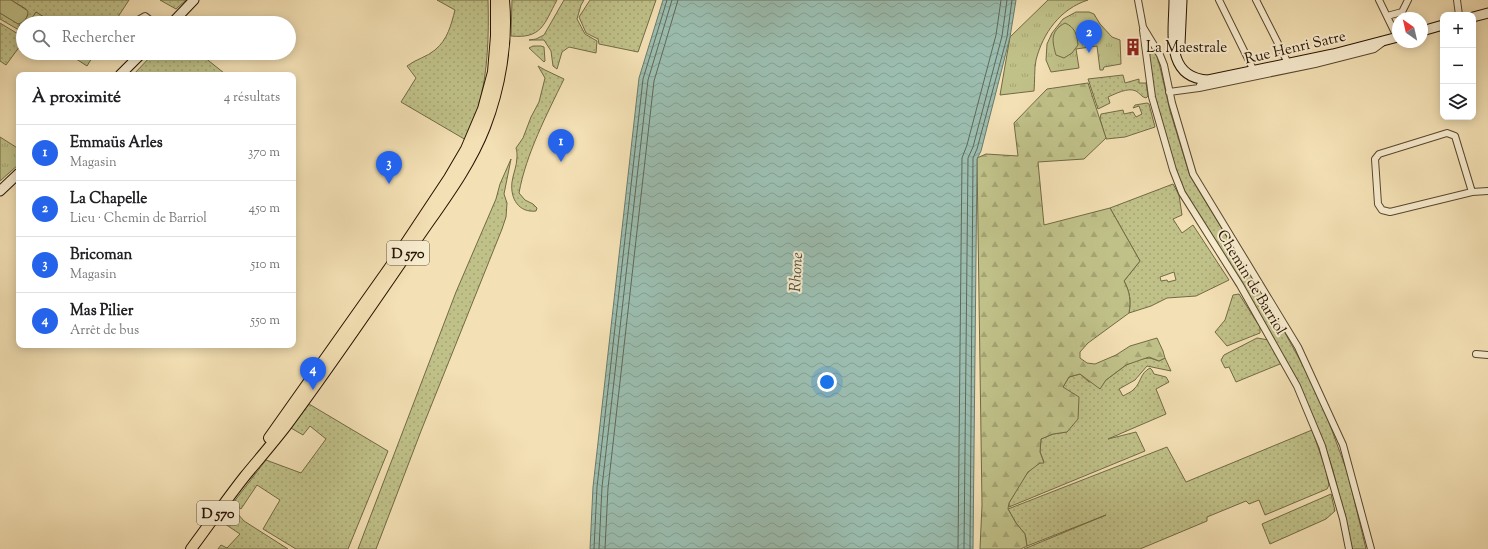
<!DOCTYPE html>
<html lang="fr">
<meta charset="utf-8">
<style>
:root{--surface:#fff;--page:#f6f6f6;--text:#202124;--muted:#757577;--line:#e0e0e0;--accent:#2563eb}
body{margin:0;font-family:"Sorts Mill Goudy",serif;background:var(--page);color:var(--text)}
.controls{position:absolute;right:12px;top:12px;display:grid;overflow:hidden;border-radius:8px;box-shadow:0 2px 10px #0003}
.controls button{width:36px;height:36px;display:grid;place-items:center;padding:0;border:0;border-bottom:1px solid var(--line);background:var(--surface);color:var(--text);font:20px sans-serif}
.compass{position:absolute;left:1392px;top:12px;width:36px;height:36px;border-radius:50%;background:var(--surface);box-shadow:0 2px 10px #0003;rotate:326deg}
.you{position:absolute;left:827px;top:382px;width:14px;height:14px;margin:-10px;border:3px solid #fff;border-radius:50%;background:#1a73e8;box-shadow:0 0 0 6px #1a73e833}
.badge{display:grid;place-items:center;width:26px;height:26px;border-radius:50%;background:var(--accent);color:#fff;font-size:13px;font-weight:700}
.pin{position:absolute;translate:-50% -33px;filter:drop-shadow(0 1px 2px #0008)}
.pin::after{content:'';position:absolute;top:21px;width:14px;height:12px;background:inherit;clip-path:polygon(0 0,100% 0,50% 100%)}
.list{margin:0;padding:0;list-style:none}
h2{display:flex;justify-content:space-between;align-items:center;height:52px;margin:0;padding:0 16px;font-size:17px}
h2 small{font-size:13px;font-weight:400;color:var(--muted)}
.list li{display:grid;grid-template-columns:26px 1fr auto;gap:12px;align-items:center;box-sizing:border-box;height:56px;padding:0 16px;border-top:1px solid var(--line)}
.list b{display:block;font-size:15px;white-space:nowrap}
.list p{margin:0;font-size:13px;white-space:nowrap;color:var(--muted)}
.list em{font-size:13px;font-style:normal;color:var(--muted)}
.icon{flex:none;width:22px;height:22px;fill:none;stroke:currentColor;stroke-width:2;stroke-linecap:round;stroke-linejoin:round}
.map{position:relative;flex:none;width:1488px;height:549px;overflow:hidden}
.search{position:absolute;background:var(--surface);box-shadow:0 2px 10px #0003;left:16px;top:16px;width:280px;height:44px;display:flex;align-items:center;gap:10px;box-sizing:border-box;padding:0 14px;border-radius:22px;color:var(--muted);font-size:15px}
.panel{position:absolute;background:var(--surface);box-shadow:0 2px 10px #0003;left:16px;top:72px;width:280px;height:276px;border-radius:8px}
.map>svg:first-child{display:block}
.grass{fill:url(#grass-dots);stroke:#726a44;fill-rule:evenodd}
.forest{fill:url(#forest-firs);stroke:#726a44}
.park{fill:url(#park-tufts);stroke:#726a44}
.pitch{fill:#c0c189;stroke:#726a44}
.water{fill:url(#water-waves);stroke:#6c7969}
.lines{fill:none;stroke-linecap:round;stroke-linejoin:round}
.shore{stroke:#606858;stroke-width:1}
.street-casing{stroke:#58462d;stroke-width:8}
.secondary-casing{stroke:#251200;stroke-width:11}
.primary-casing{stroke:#251200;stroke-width:12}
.street{stroke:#f7ebce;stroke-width:6}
.secondary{stroke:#f7ebce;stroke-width:9}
.primary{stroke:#f3e0b4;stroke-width:10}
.labels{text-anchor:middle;stroke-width:4;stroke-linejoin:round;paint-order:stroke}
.shield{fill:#f7ebce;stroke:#64533e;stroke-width:1}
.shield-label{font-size:14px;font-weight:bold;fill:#251200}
.poi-label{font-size:15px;fill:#251200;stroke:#f7ebce;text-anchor:start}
.street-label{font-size:15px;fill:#251200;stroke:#f7ebce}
.water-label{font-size:16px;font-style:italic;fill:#4e4e3d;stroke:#f7ebce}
</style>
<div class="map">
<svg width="1488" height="549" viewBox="0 0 1488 549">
<defs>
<pattern id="grass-dots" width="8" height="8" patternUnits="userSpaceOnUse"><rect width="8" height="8" fill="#c0c189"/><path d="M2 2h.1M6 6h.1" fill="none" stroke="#a5a574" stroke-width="1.8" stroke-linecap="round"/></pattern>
<pattern id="forest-firs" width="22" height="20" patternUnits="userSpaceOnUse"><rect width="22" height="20" fill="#c0c189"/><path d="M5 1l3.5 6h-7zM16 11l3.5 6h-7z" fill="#a5a574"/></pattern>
<pattern id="park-tufts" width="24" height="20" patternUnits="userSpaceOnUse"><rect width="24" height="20" fill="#c0c189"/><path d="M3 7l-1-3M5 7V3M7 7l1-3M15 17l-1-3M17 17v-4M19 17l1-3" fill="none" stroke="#a5a574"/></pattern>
<pattern id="water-waves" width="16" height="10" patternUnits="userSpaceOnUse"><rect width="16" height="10" fill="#9bbdaf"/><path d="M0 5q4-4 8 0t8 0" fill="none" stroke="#85a195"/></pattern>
</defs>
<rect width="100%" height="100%" fill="#f3e0b4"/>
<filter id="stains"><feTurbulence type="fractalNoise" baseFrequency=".005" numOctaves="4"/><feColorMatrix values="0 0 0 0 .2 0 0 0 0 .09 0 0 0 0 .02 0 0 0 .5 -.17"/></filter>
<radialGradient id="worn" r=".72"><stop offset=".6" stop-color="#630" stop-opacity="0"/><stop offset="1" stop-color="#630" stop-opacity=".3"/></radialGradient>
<path class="grass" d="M11,0H129L114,23H53L36,12L29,23H23V24L22,23L28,15L26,9Z
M160,0H186L176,9Z
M437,0H488C489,35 488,71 479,105C476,117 470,129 466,140L401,102L416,78L407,66C416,59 427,57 435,50C448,39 451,25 455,10Z
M512,0H557C544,24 542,39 511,36Z
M564,0H584L581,5L577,19L585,34L597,41L596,53L569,47L562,52L557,69L553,66L551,51L544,40H529L536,39L544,35Z
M590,0H656L638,52L599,44L598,39L586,33L579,17Z
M0,13L19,24L21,28L19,30L0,19Z
M0,23L23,37V42L6,65L0,61Z
M533,46H541L544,47L545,61L544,62L529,48Z
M1151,50L1157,56L1160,67L1170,111L1190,176L1233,247L1268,302L1307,373L1327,417L1348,474L1366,549H1352C1344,519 1338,483 1328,455C1294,361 1238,278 1185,194L1178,179L1155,101L1148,51Z
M154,53H199L224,73L223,75H133Z
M538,66L545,70L564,79C547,114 526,154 519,193L525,200L533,204L537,208L536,211C519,213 510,199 512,182C513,174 517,166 517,157C517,154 517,151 516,148L523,138L531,117L539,102L545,78Z
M1123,75L1125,83L1139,79V83H1146L1148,96L1146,98C1141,97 1140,93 1136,91C1128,87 1115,94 1108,97L1110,103L1098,109L1088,79Z
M1147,103L1149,104L1155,127L1125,137L1106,139L1100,119L1101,114L1123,110L1124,114L1133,112L1136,117L1142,114L1139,106L1133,108L1135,105Z
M511,159L504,194L507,203L506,217L502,229L421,431L376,549H358L456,292L496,199L500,184Z
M1173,184L1179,195L1182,215L1173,219L1182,233L1193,225L1229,280L1196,296L1167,298L1151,306L1129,313C1131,301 1130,292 1124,281L1140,261L1110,208ZM1174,272L1176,280L1168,282L1167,280L1161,281L1160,277Z
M1239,294L1260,327V333L1227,346L1215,332L1225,320L1233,295Z
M1257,338L1269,340L1281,363L1280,364L1236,382L1229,367L1225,368L1221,360L1224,355Z
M1150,358L1159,361L1165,358L1171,371L1147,366L1135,380L1119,389L1123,396C1126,394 1132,392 1134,389C1141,383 1140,373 1150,368L1152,370L1154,374L1166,377L1169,382L1156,389L1166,414L1108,439L1136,432L1145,451L1009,507V503C1017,490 1027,465 1044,462L1040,452L1041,439L1053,434L1067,432L1063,387L1069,377L1080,374L1089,382L1106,380L1126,365L1140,359Z
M309,404L388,451L348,549H296L263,529L280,500L257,485L241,509L233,503L266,460L301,473L326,439L310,426L303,435L291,428Z
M1312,430L1326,470L1329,485L1327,489L1265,515L1259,500L1249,504L1246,501L1207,517V521L1140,549H1024L1106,515L1027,546L1025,534L1016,523L1008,509L1167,447L1186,482Z
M1331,494L1335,511L1326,519L1270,544L1262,524Z
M230,509L237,513L244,521L288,549H218L221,545L227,548L240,534L225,524Z"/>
<path class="forest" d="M1088,83L1106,138L1084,159L1038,162L1044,225L1110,208L1140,261L1124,281C1130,292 1131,301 1129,313L1088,343L1080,352V358L1087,363L1095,364L1116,355L1130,346L1157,338L1163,351L1165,358L1159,361L1149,357L1126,365L1106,380L1100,389L1080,374L1069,377L1063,387L1079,397L1078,419L1067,432L1053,434L1041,439L1040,452L1044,463H1040L1028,472L1009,503L1008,509L1016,523L1025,534L1027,546L1021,549H980L982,505L977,158L986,154L1018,156L1014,123L1047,89Z"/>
<path class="park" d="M1048,0H1088C1060,9 1043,33 1036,60C1034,70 1035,81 1034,91L1000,95L1010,37Z
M1076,12H1089L1094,14L1100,24L1112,37L1120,40L1121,64L1104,67L1103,70H1100L1097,46L1076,49L1079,68L1051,72L1046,60L1047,44L1052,33L1063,19Z
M0,137L19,149V164L0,181Z"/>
<path class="pitch" d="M0,0H11L28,11C28,17 24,23 18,24L0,13Z
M36,12L53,23H29Z
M1065,23C1075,27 1077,35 1078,45L1072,53L1064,58L1056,55C1052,41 1050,31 1065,23Z
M67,53H95L87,66Z"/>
<path class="water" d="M663,0H1016L1010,37L981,151L977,159L973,549H590L593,487L639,78Z"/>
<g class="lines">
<path class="shore" d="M594,549L597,487L643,79L667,0
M599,549L602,487L648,80L672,0
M605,549L608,488L654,81L678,0
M958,549L962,158L967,145L996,35L1001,0
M964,549L968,158L973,147L1002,36L1007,0
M970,549L973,158L977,149L1007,37L1012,0"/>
<g class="street-casing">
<path id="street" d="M1138,0L1143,27L1160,55L1164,65L1172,103L1193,174L1298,347L1343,445L1371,549
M1219,0L1254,71
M1256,0L1288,63
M1379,0L1397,37
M1457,0L1459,15
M1387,16L1402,12L1408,0
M136,23L138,20L145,16L154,23
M1143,30L1152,97L1173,170L1182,193L1240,285L1297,386L1322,446L1343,519L1349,549
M1199,88L1315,64L1374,49L1382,43
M1169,92L1199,88L1200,85
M1472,192L1455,136L1447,133L1379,154L1375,159L1378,204L1382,210L1390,212L1472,192L1488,191
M1476,354L1488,355"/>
</g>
<g class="secondary-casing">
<path id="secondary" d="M1174,0C1174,30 1164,78 1208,80L1333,54L1398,37
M1473,17L1488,13
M172,23L194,0
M1422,31L1443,25
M1180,44L1182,0
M120,75L142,53
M0,191L19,173"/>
</g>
<g class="primary-casing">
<path id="primary" d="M269,438L390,267L449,178L466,149L483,109L493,72L496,36V0
M191,549C209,525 226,500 245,476C259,459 273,443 286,426C329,368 370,308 411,248C437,209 468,171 485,127C500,88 508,42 504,0"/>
</g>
<use href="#street" class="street"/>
<use href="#secondary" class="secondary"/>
<use href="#primary" class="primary"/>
</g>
<defs>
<g id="building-bare" transform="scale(1.38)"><path d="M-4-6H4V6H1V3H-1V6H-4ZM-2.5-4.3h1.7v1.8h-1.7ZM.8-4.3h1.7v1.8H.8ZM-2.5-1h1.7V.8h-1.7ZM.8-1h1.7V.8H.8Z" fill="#8f2418" stroke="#f7ebce" stroke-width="2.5" paint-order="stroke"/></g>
</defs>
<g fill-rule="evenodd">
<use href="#building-bare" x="1133" y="47"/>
</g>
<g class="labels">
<g class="shield">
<rect x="387" y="241" width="42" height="24" rx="3"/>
<rect x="197" y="501" width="42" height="24" rx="3"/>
</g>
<g class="shield-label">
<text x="408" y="258">D 570</text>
<text x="218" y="518">D 570</text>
</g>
<g class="poi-label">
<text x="1146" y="52">La Maestrale</text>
</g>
<g class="street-label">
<text transform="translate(1295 47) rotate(-13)" y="5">Rue Henri Satre</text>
<text transform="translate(1252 282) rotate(59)" y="5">Chemin de Barriol</text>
</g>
<g class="water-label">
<text transform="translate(795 272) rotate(-87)" y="6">Rhone</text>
</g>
</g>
<rect width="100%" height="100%" filter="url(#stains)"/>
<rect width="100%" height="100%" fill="url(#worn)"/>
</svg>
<div class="controls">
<button>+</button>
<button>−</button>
<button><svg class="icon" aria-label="layers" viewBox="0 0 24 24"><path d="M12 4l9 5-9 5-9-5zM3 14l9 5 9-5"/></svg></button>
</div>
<svg class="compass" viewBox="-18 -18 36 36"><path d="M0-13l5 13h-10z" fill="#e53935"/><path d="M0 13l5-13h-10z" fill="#757577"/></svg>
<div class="you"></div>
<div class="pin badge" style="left:561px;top:162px">1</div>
<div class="pin badge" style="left:1089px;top:53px">2</div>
<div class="pin badge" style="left:389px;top:184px">3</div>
<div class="pin badge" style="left:313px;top:390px">4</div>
<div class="search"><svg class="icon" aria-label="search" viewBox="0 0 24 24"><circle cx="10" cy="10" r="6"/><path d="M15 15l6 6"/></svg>Rechercher</div>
<section class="panel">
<h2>À proximité<small>4 résultats</small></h2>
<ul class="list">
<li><span class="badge">1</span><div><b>Emmaüs Arles</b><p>Magasin</p></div><em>370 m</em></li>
<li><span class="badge">2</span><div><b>La Chapelle</b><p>Lieu · Chemin de Barriol</p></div><em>450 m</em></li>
<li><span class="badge">3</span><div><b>Bricoman</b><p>Magasin</p></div><em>510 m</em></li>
<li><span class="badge">4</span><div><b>Mas Pilier</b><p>Arrêt de bus</p></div><em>550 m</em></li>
</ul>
</section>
</div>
